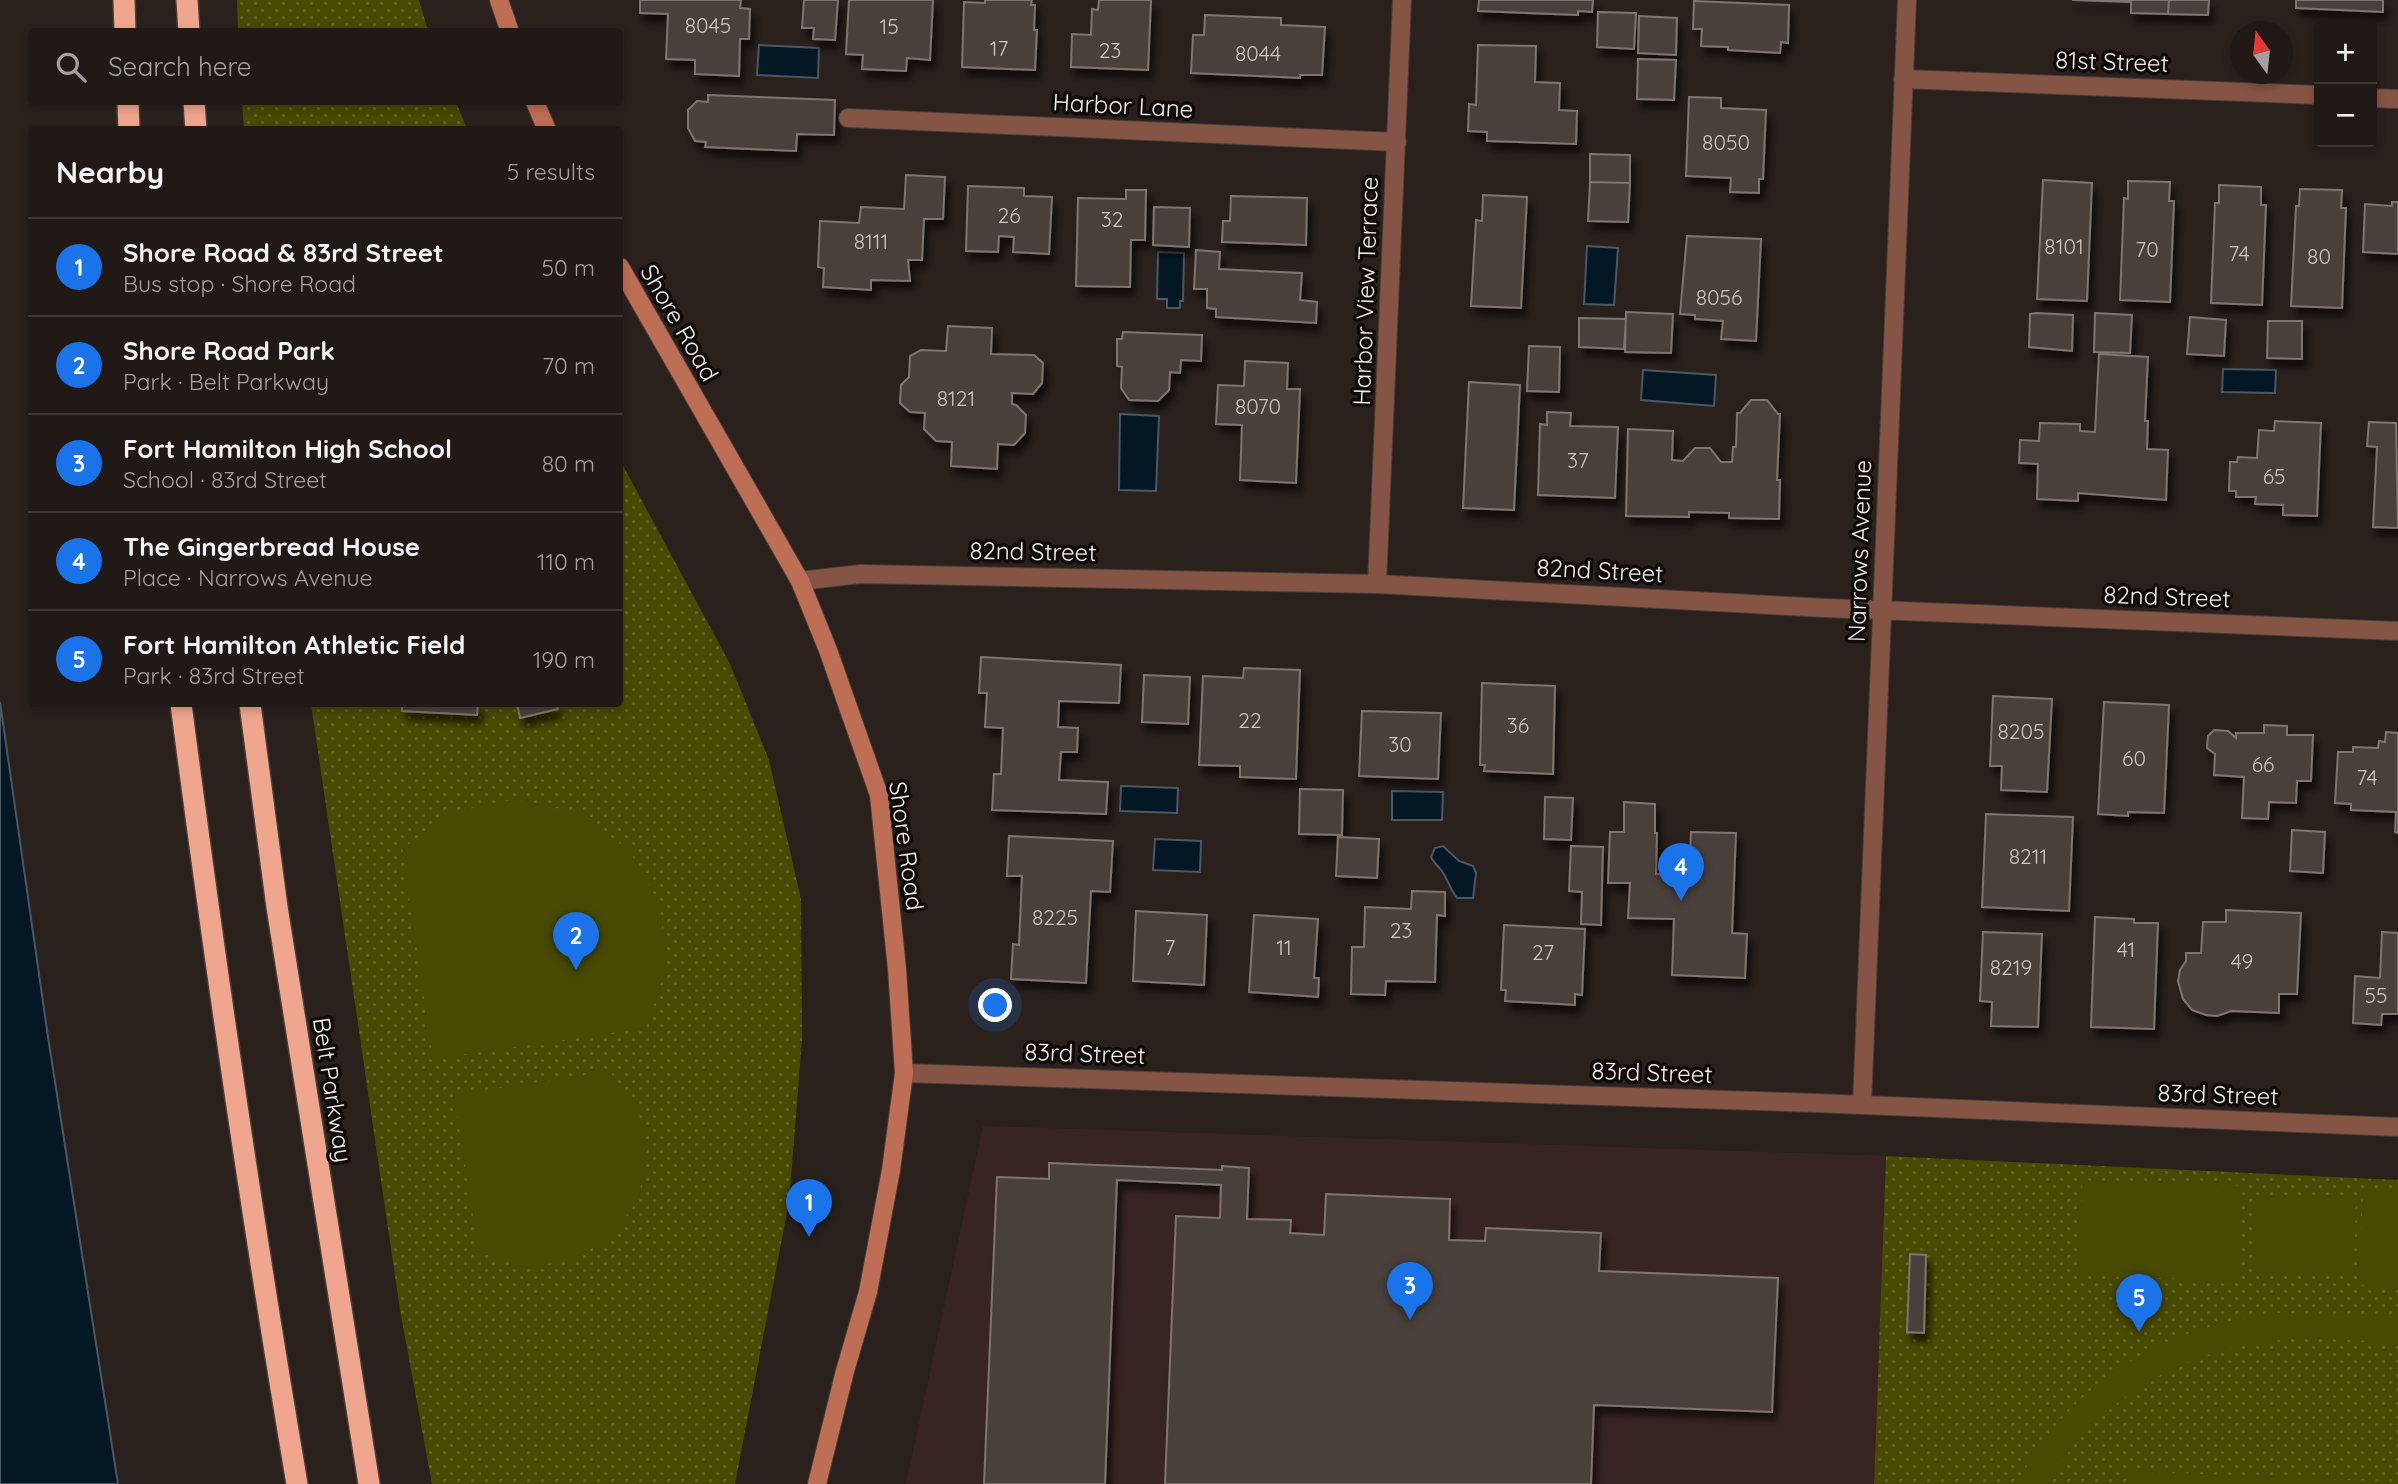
<!DOCTYPE html>
<meta charset="utf-8">
<style>
:root{--surface:#201916;--page:#28221f;--text:#f1f3f6;--muted:#a2a0a1;--line:#3d3835;--accent:#1a73e8}
body{margin:0;font-family:Quicksand,sans-serif;background:var(--page);color:var(--text)}
.controls{position:absolute;right:21px;top:21px;display:grid;overflow:hidden;border-radius:7px;box-shadow:0 4px 10px #0003}
.controls button{width:63px;height:63px;display:grid;place-items:center;padding:0;border:0;border-bottom:2px solid var(--line);background:var(--surface);color:var(--text);font:35px sans-serif}
.compass{position:absolute;left:2230px;top:21px;width:63px;height:63px;border-radius:50%;background:var(--surface);box-shadow:0 4px 10px #0003;rotate:345deg}
.you{position:absolute;left:996px;top:1006px;width:24px;height:24px;margin:-18px;border:5px solid #fff;border-radius:50%;background:#1a73e8;box-shadow:0 0 0 10px #1a73e833}
.badge{display:grid;place-items:center;width:46px;height:46px;border-radius:50%;background:var(--accent);color:#fff;font-size:23px;font-weight:700}
.pin{position:absolute;translate:-50% -58px;filter:drop-shadow(0 2px 4px #0008)}
.pin::after{content:'';position:absolute;top:37px;width:24px;height:21px;background:inherit;clip-path:polygon(0 0,100% 0,50% 100%)}
.list{margin:0;padding:0;list-style:none}
h2{display:flex;justify-content:space-between;align-items:center;height:91px;margin:0;padding:0 28px;font-size:30px}
h2 small{font-size:23px;font-weight:400;color:var(--muted)}
.list li{display:grid;grid-template-columns:46px 1fr auto;gap:21px;align-items:center;box-sizing:border-box;height:98px;padding:0 28px;border-top:2px solid var(--line)}
.list b{display:block;font-size:26px;white-space:nowrap}
.list p{margin:0;font-size:23px;white-space:nowrap;color:var(--muted)}
.list em{font-size:23px;font-style:normal;color:var(--muted)}
.icon{flex:none;width:38px;height:38px;fill:none;stroke:currentColor;stroke-width:2;stroke-linecap:round;stroke-linejoin:round}
.map{position:relative;flex:none;width:2398px;height:1484px;overflow:hidden}
.search{position:absolute;background:var(--surface);box-shadow:0 4px 10px #0003;left:28px;top:28px;width:595px;height:77px;display:flex;align-items:center;gap:18px;box-sizing:border-box;padding:0 24px;border-radius:7px;color:var(--muted);font-size:26px}
.panel{position:absolute;background:var(--surface);box-shadow:0 4px 10px #0003;left:28px;top:126px;width:595px;height:581px;border-radius:7px}
.map>svg:first-child{display:block}
.education{fill:#382523}
.green{fill:url(#green-dots)}
.pitch{fill:#484902}
.water{fill:#031725;stroke:#4c5861;stroke-width:2}
.building{fill:#4a403b;stroke:#7f746f;stroke-width:2;filter:url(#shadow)}
.lines{fill:none;stroke-linecap:round;stroke-linejoin:round}
.street-casing{stroke:#473e3a;stroke-width:20}
.secondary-casing{stroke:#473e3a;stroke-width:20}
.highway-casing{stroke:#473e3a;stroke-width:24}
.street{stroke:#855444;stroke-width:18}
.secondary{stroke:#bd6e54;stroke-width:18}
.highway{stroke:#f0a68e;stroke-width:21}
.labels{text-anchor:middle;stroke-width:7;stroke-linejoin:round;paint-order:stroke}
.number-label{font-size:21px;fill:#cbc4c0}
.street-label{font-size:24px;fill:#f6f0ed;stroke:#0f0c0a}
</style>
<div class="map">
<svg width="2398" height="1484" viewBox="0 0 2398 1484">
<defs>
<pattern id="green-dots" width="8" height="8" patternUnits="userSpaceOnUse" patternTransform="scale(1.75)"><rect width="8" height="8" fill="#484902"/><path d="M2 2h.1M6 6h.1" fill="none" stroke="#636427" stroke-width="1.8" stroke-linecap="round"/></pattern>
<filter id="shadow"><feDropShadow dx="4.5" dy="8" stdDeviation="3.5" flood-color="#0009"/></filter>
</defs>
<rect width="100%" height="100%" fill="#2a211d"/>
<path class="education" d="M983,1126L1886,1156L1874,1484H906Z"/>
<path class="green" d="M237,0H419L428,31H238Z
M242,102H456L467,129H244Z
M620,460L730,664L769,760L801,899L802,1040L789,1202L735,1484H432L400,1310L311,704H620Z
M1886,1156L2398,1180V1484H1874Z"/>
<path class="pitch" d="M516,799L578,813L629,850L660,905L666,968L646,1028L433,1059L402,849L454,812Z
M610,1071L638,1109L647,1154L638,1200L610,1238L570,1261L523,1267L479,1252L454,1095Z
M2082,1180L2243,1186L2239,1281L2079,1275Z
M2363,1190L2398,1192V1287L2359,1285Z
M2254,1196L2356,1199L2354,1275L2252,1272Z
M2277,1313L2398,1316V1343C2359,1341 2319,1336 2280,1340C2185,1349 2095,1399 2048,1484H2016C2074,1380 2161,1327 2277,1313Z
M2129,1471L2398,1482V1484H2129Z"/>
<path class="water" d="M759,45L819,48L818,78L757,75Z
M1587,246L1618,248L1614,305L1584,304Z
M1158,252L1184,253L1183,301H1180V308H1167V299H1157Z
M2223,369L2276,370L2275,393L2222,392Z
M1643,370L1716,375L1714,406L1641,400Z
M1120,414L1159,416L1156,491L1119,490Z
M0,702L48,1037L118,1484H0Z
M1121,786L1178,788L1177,813L1120,811Z
M1392,791L1443,792L1442,820H1392Z
M1155,839L1201,841L1200,872L1153,870Z
M1443,846L1459,861L1473,866L1476,873L1473,898H1457C1450,889 1448,880 1442,871C1438,866 1434,863 1431,857L1435,848Z"/>
<path class="building" d="M640,0H741L740,8L750,9L749,39H740L739,76L695,74V60L666,59L668,14L640,13Z
M804,0H838L835,40L813,39L814,28H802Z
M849,0H933L930,60L907,58L906,71L862,69L863,55L846,54Z
M985,0H1032L1031,5H1035L1034,30H1037L1035,70L962,67L964,2L985,3Z
M1099,0H1151L1148,70L1071,67L1072,34L1091,35L1092,9L1098,10Z
M1479,0H1593L1592,12L1578,11V15L1478,11Z
M2072,0H2169L2168,14L2131,13V2Z
M2169,0H2209L2208,15L2168,14Z
M2296,0H2383V12L2296,8Z
M1694,1L1789,5L1788,43L1781,42L1780,53L1728,50V47L1701,46L1702,29H1693Z
M1598,12L1636,13L1634,49L1597,47Z
M1205,15L1281,18V25L1325,27L1322,75H1300V78L1191,73L1193,35H1204Z
M1639,16L1677,18L1676,55L1638,53Z
M1478,45L1536,46L1535,82L1560,83L1559,110L1577,111L1576,144L1487,141V132L1468,131L1469,104L1476,105Z
M1638,59L1676,60L1674,100L1637,99Z
M708,95L835,100L834,135L797,134L796,151L705,147L706,142L695,141L688,128V110L697,101L708,102Z
M1689,97L1721,98V108L1766,110L1763,179H1759V193L1730,192L1731,178L1686,176Z
M1590,154L1630,155V183L1590,182Z
M906,175L945,177L943,219H924L922,260H908L910,281L871,280V290L823,287L824,268L818,267L820,221L859,223L861,207L904,209Z
M2043,180L2092,183L2087,301L2037,299Z
M2128,181L2170,182L2169,201H2174L2170,302L2120,300L2124,198L2128,199Z
M1590,182L1630,183L1628,222L1588,221Z
M2219,185L2261,187V205H2266L2262,305L2211,303L2215,203H2219Z
M968,186L1024,188V196L1052,197L1049,254L1013,252L1014,237L999,236L998,252L966,251Z
M2300,189L2342,190L2341,208H2346L2342,308L2291,306L2296,206H2299Z
M1126,190H1146L1145,240H1131L1130,287L1076,286L1078,198L1126,199Z
M1483,195L1527,197L1521,308L1471,306L1476,220L1482,221Z
M1231,196L1307,198L1306,245L1222,242L1223,221H1230Z
M2392,202H2398V254L2363,252L2365,204L2392,206Z
M1154,207L1190,208L1189,247L1153,245Z
M1687,236L1761,239L1756,341L1721,339L1723,321L1695,319V315L1680,314Z
M1196,250L1220,252L1219,269L1302,273L1300,300L1317,302L1316,323L1216,317V309L1207,308V289H1194Z
M1626,312L1673,314L1671,353L1625,352Z
M2036,313L2073,315L2072,351L2029,347L2030,314Z
M2095,313L2132,315L2130,353L2094,352Z
M2190,317L2226,320L2224,356L2187,354Z
M1579,318L1626,319L1624,349L1579,347Z
M2268,321H2302V359L2267,358Z
M948,326L992,328L991,354L1034,355L1043,363L1042,383L1033,394L1012,393V404L1016,405L1026,415L1025,433L1014,445L998,444L997,469L951,466L952,442L936,441L924,429L925,413L910,412L900,403L901,385L909,377L910,356L921,350L946,351Z
M1123,332L1202,335L1201,361L1181,360L1180,373L1170,372L1169,390L1158,401L1129,400L1121,388L1122,367L1117,366V339H1122Z
M1529,346L1560,347L1559,392L1527,391Z
M2099,354L2148,357L2145,421H2148L2147,449L2168,450L2166,500L2078,493V501L2037,499L2038,464L2019,463L2020,440L2039,441L2040,423L2080,424V431L2095,432Z
M1245,361L1288,363L1287,389H1300L1296,483L1240,480L1242,425L1216,424L1218,385L1244,386Z
M1469,382L1520,385L1514,510L1463,508Z
M1751,400H1767L1778,414H1780L1777,480H1780L1779,519L1729,518V513L1689,512V517L1626,516L1628,429L1673,431L1672,460L1683,461L1695,448H1710L1721,462H1732L1733,447H1736L1737,413H1740Z
M1547,412L1571,413L1570,426L1618,427L1615,498L1538,495L1540,424L1547,425Z
M2275,421L2321,423L2317,516L2283,515V505L2255,504L2256,497H2236V491H2229L2230,462H2237L2238,457L2257,458L2259,430L2274,431Z
M2369,422L2396,423L2398,528L2373,527L2377,447L2367,446Z
M981,657L1121,665L1119,703L1059,701L1058,727L1078,728L1077,752H1061L1059,780L1108,782L1106,814L992,810L994,774H1001L1003,728L985,727L987,693H979Z
M1244,668L1300,670L1296,779L1240,777V766L1199,765L1203,676L1243,678Z
M1144,675L1190,677L1188,724L1142,722Z
M1482,683L1555,686L1553,774L1484,771L1485,765H1480Z
M1993,696L2052,699L2047,792L2001,790L2002,766H1990Z
M2104,702L2169,705L2164,813L2128,812V816L2098,814Z
M402,704H478L477,715L402,711Z
M517,704H556L558,709L520,718Z
M1362,711L1441,713L1438,779L1359,776Z
M2264,725L2287,726V735H2313L2311,781H2297L2296,803L2269,802L2268,819L2242,818L2244,777L2214,775L2215,754L2207,748L2208,736L2214,730L2228,731L2236,738V733H2264Z
M2386,732L2398,733V833L2395,832L2396,812L2351,810V804L2335,803L2338,752H2353V747L2378,748L2379,741L2385,742Z
M1300,789L1343,790L1342,835L1299,834Z
M1545,797L1573,798L1571,840L1544,839Z
M1624,802L1655,804V833H1657L1656,874L1689,875L1691,832L1736,833L1732,933L1747,934L1745,978L1672,975L1674,919L1628,918L1630,883H1608L1610,832H1624Z
M1986,814L2073,817L2069,911L1982,907Z
M2292,830L2325,832L2323,873L2290,871Z
M1009,836L1113,841L1110,892L1091,891L1086,983L1011,979L1013,944L1019,945L1022,876H1007Z
M1338,837L1379,839L1377,878L1336,876Z
M1571,846L1603,847L1601,925L1581,924L1582,892L1569,891Z
M1412,891L1445,892V916L1437,915L1435,982L1386,981L1385,995L1351,994L1352,947H1364L1365,907L1411,909Z
M2226,910L2301,913L2297,994H2279V1013L2231,1011L2217,1016L2206,1015L2192,1010L2183,999L2178,981L2180,970L2186,961V953H2201L2203,922H2226Z
M1136,911L1207,915L1204,985L1133,981Z
M1254,915L1318,919L1314,978H1319L1318,997L1249,992Z
M2095,917L2134,919V923H2158L2154,1029L2091,1027Z
M1504,925L1585,929L1582,995L1575,994V1005L1505,1001L1506,990H1501Z
M1983,932L2042,934L2038,1027L1991,1026L1992,1002L1980,1001Z
M2382,932L2398,933V1014H2382L2381,1025L2353,1023L2355,976L2380,978Z
M1049,1163L1222,1170V1166L1249,1168L1247,1219L1291,1220L1290,1233L1324,1235L1326,1194L1450,1199L1449,1240L1485,1241L1486,1228L1601,1233L1599,1271L1778,1278L1772,1412L1594,1405L1591,1484H1165L1176,1216L1220,1218L1221,1185L1117,1180L1105,1484H984L997,1177L1049,1179Z
M1910,1254L1926,1255L1924,1333L1907,1332Z"/>
<g class="lines">
<g class="street-casing">
<path id="street" d="M1903,79L2319,95
M2372,98L2398,99
M848,118L1397,142
M800,581L860,574L1377,584L1826,608L2398,631
M1377,584L1402,0
M904,1073L1815,1103L2398,1127
M1862,1105L1907,0"/>
</g>
<g class="secondary-casing">
<path id="secondary" d="M499,0L510,32
M535,102L547,130
M620,267L800,581L828,650L879,795L897,969L904,1073L891,1170L868,1292L845,1371L817,1484"/>
</g>
<g class="highway-casing">
<path id="highway" d="M124,0L125,32
M187,0L189,32
M128,102L129,130
M194,102L196,130
M181,704C215,964 253,1225 297,1484
M250,704L277,907L369,1484"/>
</g>
<use href="#street" class="street"/>
<use href="#secondary" class="secondary"/>
<use href="#highway" class="highway"/>
</g>
<g class="labels">
<g class="number-label">
<text x="708" y="33">8045</text>
<text x="889" y="34">15</text>
<text x="999" y="56">17</text>
<text x="1110" y="58">23</text>
<text x="1258" y="61">8044</text>
<text x="1726" y="150">8050</text>
<text x="1009" y="223">26</text>
<text x="1112" y="227">32</text>
<text x="871" y="249">8111</text>
<text x="2064" y="254">8101</text>
<text x="2147" y="257">70</text>
<text x="2239" y="261">74</text>
<text x="2319" y="264">80</text>
<text x="1719" y="305">8056</text>
<text x="956" y="406">8121</text>
<text x="1258" y="414">8070</text>
<text x="1578" y="468">37</text>
<text x="2274" y="484">65</text>
<text x="1250" y="728">22</text>
<text x="1518" y="733">36</text>
<text x="2021" y="739">8205</text>
<text x="1400" y="752">30</text>
<text x="2134" y="766">60</text>
<text x="2263" y="772">66</text>
<text x="2367" y="785">74</text>
<text x="2028" y="864">8211</text>
<text x="1055" y="925">8225</text>
<text x="1401" y="938">23</text>
<text x="1170" y="955">7</text>
<text x="1284" y="955">11</text>
<text x="2126" y="957">41</text>
<text x="1543" y="960">27</text>
<text x="2242" y="969">49</text>
<text x="2011" y="975">8219</text>
<text x="2376" y="1003">55</text>
</g>
<g class="street-label">
<text transform="translate(2112 62) rotate(2)" y="8">81st Street</text>
<text transform="translate(1123 106) rotate(3)" y="8">Harbor Lane</text>
<text transform="translate(1366 291) rotate(-88)" y="8">Harbor View Terrace</text>
<text transform="translate(679 323) rotate(60)" y="8">Shore Road</text>
<text transform="translate(1860 551) rotate(-88)" y="8">Narrows Avenue</text>
<text transform="translate(1033 552) rotate(1)" y="8">82nd Street</text>
<text transform="translate(1600 571) rotate(3)" y="8">82nd Street</text>
<text transform="translate(2167 597) rotate(2)" y="8">82nd Street</text>
<text transform="translate(906 846) rotate(82)" y="8">Shore Road</text>
<text transform="translate(1085 1054) rotate(2)" y="8">83rd Street</text>
<text transform="translate(1652 1073) rotate(2)" y="8">83rd Street</text>
<text transform="translate(332 1090) rotate(81)" y="8">Belt Parkway</text>
<text transform="translate(2218 1095) rotate(2)" y="8">83rd Street</text>
</g>
</g>
</svg>
<div class="controls">
<button>+</button>
<button>−</button>
</div>
<svg class="compass" viewBox="-18 -18 36 36"><path d="M0-13l5 13h-10z" fill="#e53935"/><path d="M0 13l5-13h-10z" fill="#a2a0a1"/></svg>
<div class="you"></div>
<div class="pin badge" style="left:809px;top:1237px">1</div>
<div class="pin badge" style="left:576px;top:970px">2</div>
<div class="pin badge" style="left:1410px;top:1320px">3</div>
<div class="pin badge" style="left:1681px;top:901px">4</div>
<div class="pin badge" style="left:2139px;top:1332px">5</div>
<div class="search"><svg class="icon" aria-label="search" viewBox="0 0 24 24"><circle cx="10" cy="10" r="6"/><path d="M15 15l6 6"/></svg>Search here</div>
<section class="panel">
<h2>Nearby<small>5 results</small></h2>
<ul class="list">
<li><span class="badge">1</span><div><b>Shore Road &amp; 83rd Street</b><p>Bus stop · Shore Road</p></div><em>50 m</em></li>
<li><span class="badge">2</span><div><b>Shore Road Park</b><p>Park · Belt Parkway</p></div><em>70 m</em></li>
<li><span class="badge">3</span><div><b>Fort Hamilton High School</b><p>School · 83rd Street</p></div><em>80 m</em></li>
<li><span class="badge">4</span><div><b>The Gingerbread House</b><p>Place · Narrows Avenue</p></div><em>110 m</em></li>
<li><span class="badge">5</span><div><b>Fort Hamilton Athletic Field</b><p>Park · 83rd Street</p></div><em>190 m</em></li>
</ul>
</section>
</div>
